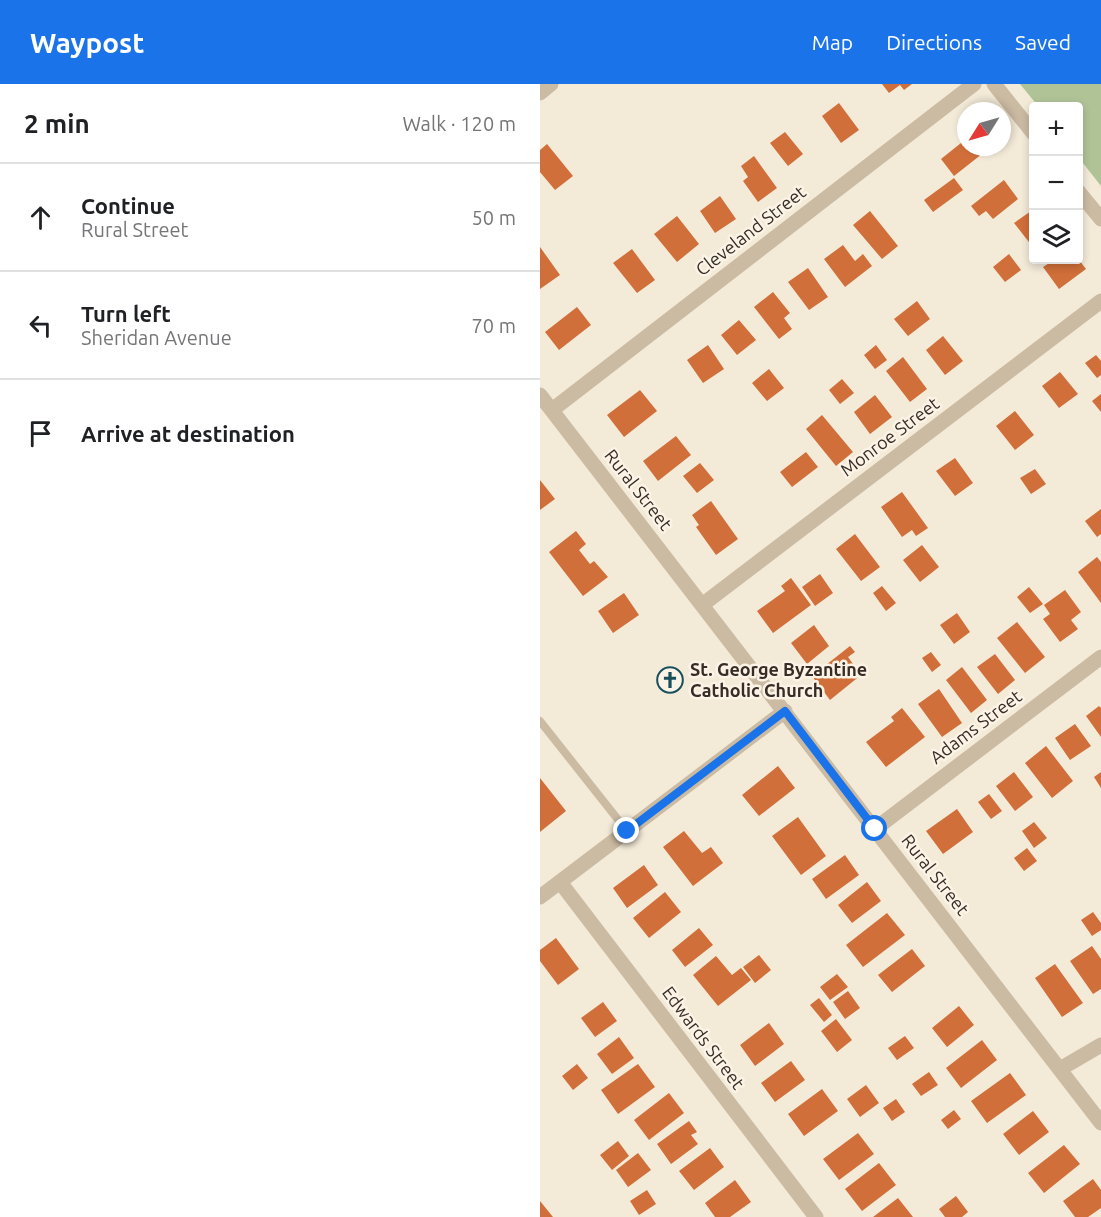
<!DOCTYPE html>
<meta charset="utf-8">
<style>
:root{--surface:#fff;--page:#f2f2f2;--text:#202124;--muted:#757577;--line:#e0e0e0;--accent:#1a73e8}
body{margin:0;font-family:Ubuntu,sans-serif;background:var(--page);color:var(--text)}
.controls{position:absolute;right:18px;top:18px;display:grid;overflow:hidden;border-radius:6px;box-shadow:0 3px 9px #0003}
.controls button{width:54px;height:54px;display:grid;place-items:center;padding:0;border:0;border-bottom:2px solid var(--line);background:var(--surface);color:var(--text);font:30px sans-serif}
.compass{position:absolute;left:417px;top:18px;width:54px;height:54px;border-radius:50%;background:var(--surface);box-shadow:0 3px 9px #0003;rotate:233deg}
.stop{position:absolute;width:18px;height:18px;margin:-14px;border:4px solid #1a73e8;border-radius:50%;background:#fff}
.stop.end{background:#1a73e8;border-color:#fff;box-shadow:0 2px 6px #0008}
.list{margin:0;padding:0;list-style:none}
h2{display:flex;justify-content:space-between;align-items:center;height:78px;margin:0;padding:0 24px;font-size:26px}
h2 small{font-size:20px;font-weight:400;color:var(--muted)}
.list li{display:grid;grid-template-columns:39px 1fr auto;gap:18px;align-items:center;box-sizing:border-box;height:108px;padding:0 24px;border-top:2px solid var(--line)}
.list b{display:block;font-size:22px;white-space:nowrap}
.list p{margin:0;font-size:20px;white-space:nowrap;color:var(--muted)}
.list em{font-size:20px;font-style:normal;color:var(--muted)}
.icon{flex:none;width:33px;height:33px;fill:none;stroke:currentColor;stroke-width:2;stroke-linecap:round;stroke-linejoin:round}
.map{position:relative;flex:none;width:561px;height:1133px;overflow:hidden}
header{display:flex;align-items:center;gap:36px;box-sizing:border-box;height:84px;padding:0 30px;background:var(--accent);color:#fff}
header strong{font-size:28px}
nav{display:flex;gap:33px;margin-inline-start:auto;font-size:21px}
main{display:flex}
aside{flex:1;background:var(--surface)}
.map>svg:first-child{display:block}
.green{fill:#b0c397}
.building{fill:#d06f39}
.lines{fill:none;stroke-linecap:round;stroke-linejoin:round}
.service{stroke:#ccbba3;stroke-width:8}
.minor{stroke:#ccbba3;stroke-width:15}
.route{stroke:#1a73e8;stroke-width:8}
.labels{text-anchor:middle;stroke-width:5;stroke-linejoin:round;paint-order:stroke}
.street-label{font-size:18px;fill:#372d26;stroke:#fbf3e5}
.poi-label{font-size:18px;font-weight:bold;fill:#372d26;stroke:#fbf3e5;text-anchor:start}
</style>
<header>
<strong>Waypost</strong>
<nav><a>Map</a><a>Directions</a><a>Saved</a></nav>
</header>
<main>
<aside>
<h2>2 min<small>Walk · 120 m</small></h2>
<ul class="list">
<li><svg class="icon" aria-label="ahead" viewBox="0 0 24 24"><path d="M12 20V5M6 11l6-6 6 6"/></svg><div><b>Continue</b><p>Rural Street</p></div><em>50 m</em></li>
<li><svg class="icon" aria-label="left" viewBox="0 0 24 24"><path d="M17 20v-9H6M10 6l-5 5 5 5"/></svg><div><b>Turn left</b><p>Sheridan Avenue</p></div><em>70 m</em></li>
<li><svg class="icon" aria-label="arrive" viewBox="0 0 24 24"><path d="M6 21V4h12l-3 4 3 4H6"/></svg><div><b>Arrive at destination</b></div></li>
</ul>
</aside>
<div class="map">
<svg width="561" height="1133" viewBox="0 0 561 1133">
<rect width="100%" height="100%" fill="#f3ead8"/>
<path class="green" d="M480,0H561V102L539,74L538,22H498Z"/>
<path class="building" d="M342,0H372L364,6L360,1L349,9Z
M299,19L319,46L301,59L282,32Z
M245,48L263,70L248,82L230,59Z
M426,55V63H444L447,66L414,92L401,75Z
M7,60L33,92L15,106L0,88V66Z
M214,72L237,104L218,118L203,97L208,93L201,82Z
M414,94L423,106L393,128L384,116Z
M464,96L478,115L453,135L446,127L439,132L431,122Z
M180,112L196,135L175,149L160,127Z
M494,125V161L492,162L474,139Z
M330,127L358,162L342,175L313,141Z
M137,132L159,160L137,178L114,150Z
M303,161L315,177L323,170L332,182L305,203L284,175Z
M0,163L20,191L0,205Z
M92,165L115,196L97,209L73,179Z
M469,170L481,186L465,198L453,183Z
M514,176H539L546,185L519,205L503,183Z
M268,184L288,213L269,226L248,198Z
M233,208L250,229L244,234L252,245L239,255L214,223Z
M377,217L390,235L368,252L354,235Z
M37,223L51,241L19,266L5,248Z
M199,236L216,256L197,271L181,251Z
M403,252L423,277L405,291L386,266Z
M168,261L184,285L163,299L147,276Z
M336,261L347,276L335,285L324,271Z
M556,271L561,277V291L557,294L545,279Z
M363,273L387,305L370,318L346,287Z
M229,285L244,304L227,317L212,299Z
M520,288L538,310L519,324L502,302Z
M302,295L314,309L300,320L289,306Z
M100,306L117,327L84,353L67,331Z
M561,310V328L552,317Z
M335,311L352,333L330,350L314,328Z
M475,327L494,351L475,366L456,342Z
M282,331L313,368L296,382L266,345Z
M136,352L151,371L118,397L103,377Z
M266,368L278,383L252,403L240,388Z
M415,374L433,399L415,412L396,387Z
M160,379L174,396L157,409L143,392Z
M495,385L506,400L491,410L480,394Z
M0,396L15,415L0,426Z
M362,408L388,444L376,452L372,446L362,453L341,423Z
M171,417L198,455L176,471L156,443L159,441L152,431Z
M561,425V450L557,453L545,437Z
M36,447L46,460L39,466L50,480L54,477L68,493L43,512L9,468Z
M315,450L340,483L321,497L296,465Z
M382,461L399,483L380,498L363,476Z
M557,473L561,478V519L538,488Z
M280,490L293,509L275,522L262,503Z
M251,494L271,521L233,549L217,527L245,507L241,502Z
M342,502L356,519L346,527L333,509Z
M489,503L503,520L490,529L477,513Z
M525,506L541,528L531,536L538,545L520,558L503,535L510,530L504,521Z
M84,509L99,531L73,549L58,527Z
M417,529L430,548L414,560L400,541Z
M477,538L505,573L485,589L457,554Z
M274,541L289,562L267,580L251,559Z
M310,562L315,568L308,573L321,591L290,616L272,592Z
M391,568L401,581L392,588L382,574Z
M455,570L475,596L458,610L437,583Z
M422,583L447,616L431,629L406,596Z
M399,605L422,639L402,653L378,620Z
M559,622L561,624V653L546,632Z
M362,624L385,653L346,683L326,658L354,637L351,633Z
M535,640L551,662L530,676L515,654Z
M506,662L533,697L512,714L485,679Z
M238,682L255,704L219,732L202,711Z
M474,688L493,713L475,727L456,702Z
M561,688V704L554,693Z
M0,694L26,727L0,748Z
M449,710L462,727L451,735L438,718Z
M417,725L433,748L403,770L386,747Z
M258,733L286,772L261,791L232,752Z
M494,738L507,754L494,764L482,747Z
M144,747L162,769L171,763L183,779L153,802L123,763Z
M487,764L497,777L484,787L474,774Z
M305,771L319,791L286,815L272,795Z
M104,781L118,801L87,824L73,804Z
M327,798L341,817L312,839L298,821Z
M125,808L141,828L109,854L93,834Z
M553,828L561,839V846L552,852L541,836Z
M347,829L365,851L323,883L306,861Z
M159,844L173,861L145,883L132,866Z
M16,854L39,885L18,901L0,877V866Z
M552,862L561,875V905L553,910L530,877Z
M372,865L385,882L352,908L338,891Z
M219,871L231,886L215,899L203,883Z
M176,872L192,891L201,884L211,896L178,922L153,891Z
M515,880L543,919L522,933L495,894Z
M297,890L308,903L290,916L280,903Z
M308,907L320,924L305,935L293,918Z
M279,914L292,931L284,938L270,921Z
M63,918L77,937L55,953L41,934Z
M419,922L434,941L407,963L392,944Z
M296,935L312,956L297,968L281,947Z
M229,939L244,960L215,982L200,961Z
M365,952L374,964L357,976L348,964Z
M79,953L94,974L72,990L57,970Z
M442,956L457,976L421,1004L406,984Z
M251,977L265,996L235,1018L221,999Z
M37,980L48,994L33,1006L22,992Z
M98,980L115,1003L78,1030L61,1006Z
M389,988L398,1001L381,1012L372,1000Z
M470,989L486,1011L447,1039L431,1017Z
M326,1001L339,1019L320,1033L307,1015Z
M282,1005L298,1027L264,1052L248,1030Z
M129,1009L144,1029L109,1056L94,1036Z
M356,1015L365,1028L352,1037L343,1024Z
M414,1026L421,1035L408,1045L401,1036Z
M493,1027L509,1048L479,1071L463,1050Z
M149,1037L157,1048L151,1051L158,1060L131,1080L117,1060Z
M318,1049L334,1070L299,1096L283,1075Z
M78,1057L89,1072L72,1086L60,1071Z
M524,1061L540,1080L504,1109L488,1089Z
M170,1064L184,1083L154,1106L139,1087Z
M98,1069L111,1086L88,1103L76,1086Z
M339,1079L356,1101L322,1127L305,1105Z
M553,1095L561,1106V1124L548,1133H535L523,1117Z
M195,1096L211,1118L190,1133H175L165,1119Z
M107,1106L116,1120L99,1131L90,1117Z
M416,1112L428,1128L422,1133H405L399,1125Z
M358,1114L373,1133H333Z
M0,1117L13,1133H0Z"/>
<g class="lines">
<path class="service" d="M0,637L87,747"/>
<path class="minor" d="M454,0L494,50
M0,9L11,0
M538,107L561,135
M0,311L561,1039
M12,326L434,0
M162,521L561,217
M335,745L561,573
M20,798L276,1133
M0,813L245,627
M520,985L561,961"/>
</g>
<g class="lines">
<path class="route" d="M87,747L245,627L335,745"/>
</g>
<defs>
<g id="church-ring" transform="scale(1.35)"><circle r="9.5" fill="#fbf3e5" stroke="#184f5c" stroke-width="1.5"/><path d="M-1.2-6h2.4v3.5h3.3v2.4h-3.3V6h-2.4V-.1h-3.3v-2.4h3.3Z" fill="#184f5c"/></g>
</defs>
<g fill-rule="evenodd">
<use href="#church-ring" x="130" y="596"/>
</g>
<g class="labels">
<g class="street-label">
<text transform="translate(211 147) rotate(-38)" y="6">Cleveland Street</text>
<text transform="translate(350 353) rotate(-37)" y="6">Monroe Street</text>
<text transform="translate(98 406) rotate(52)" y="6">Rural Street</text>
<text transform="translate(436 643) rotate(-37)" y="6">Adams Street</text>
<text transform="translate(395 791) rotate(52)" y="6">Rural Street</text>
<text transform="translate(163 954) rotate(53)" y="6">Edwards Street</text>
</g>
<g class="poi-label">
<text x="150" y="592">St. George Byzantine<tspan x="150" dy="21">Catholic Church</tspan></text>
</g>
</g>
</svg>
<div class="controls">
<button>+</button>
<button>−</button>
<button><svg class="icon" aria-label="layers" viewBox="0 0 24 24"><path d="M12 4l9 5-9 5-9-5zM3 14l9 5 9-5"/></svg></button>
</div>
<svg class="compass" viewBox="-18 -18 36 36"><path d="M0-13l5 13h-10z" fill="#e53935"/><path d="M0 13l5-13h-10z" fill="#757577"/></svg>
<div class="stop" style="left:335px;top:745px"></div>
<div class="stop end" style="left:87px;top:747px"></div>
</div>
</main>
